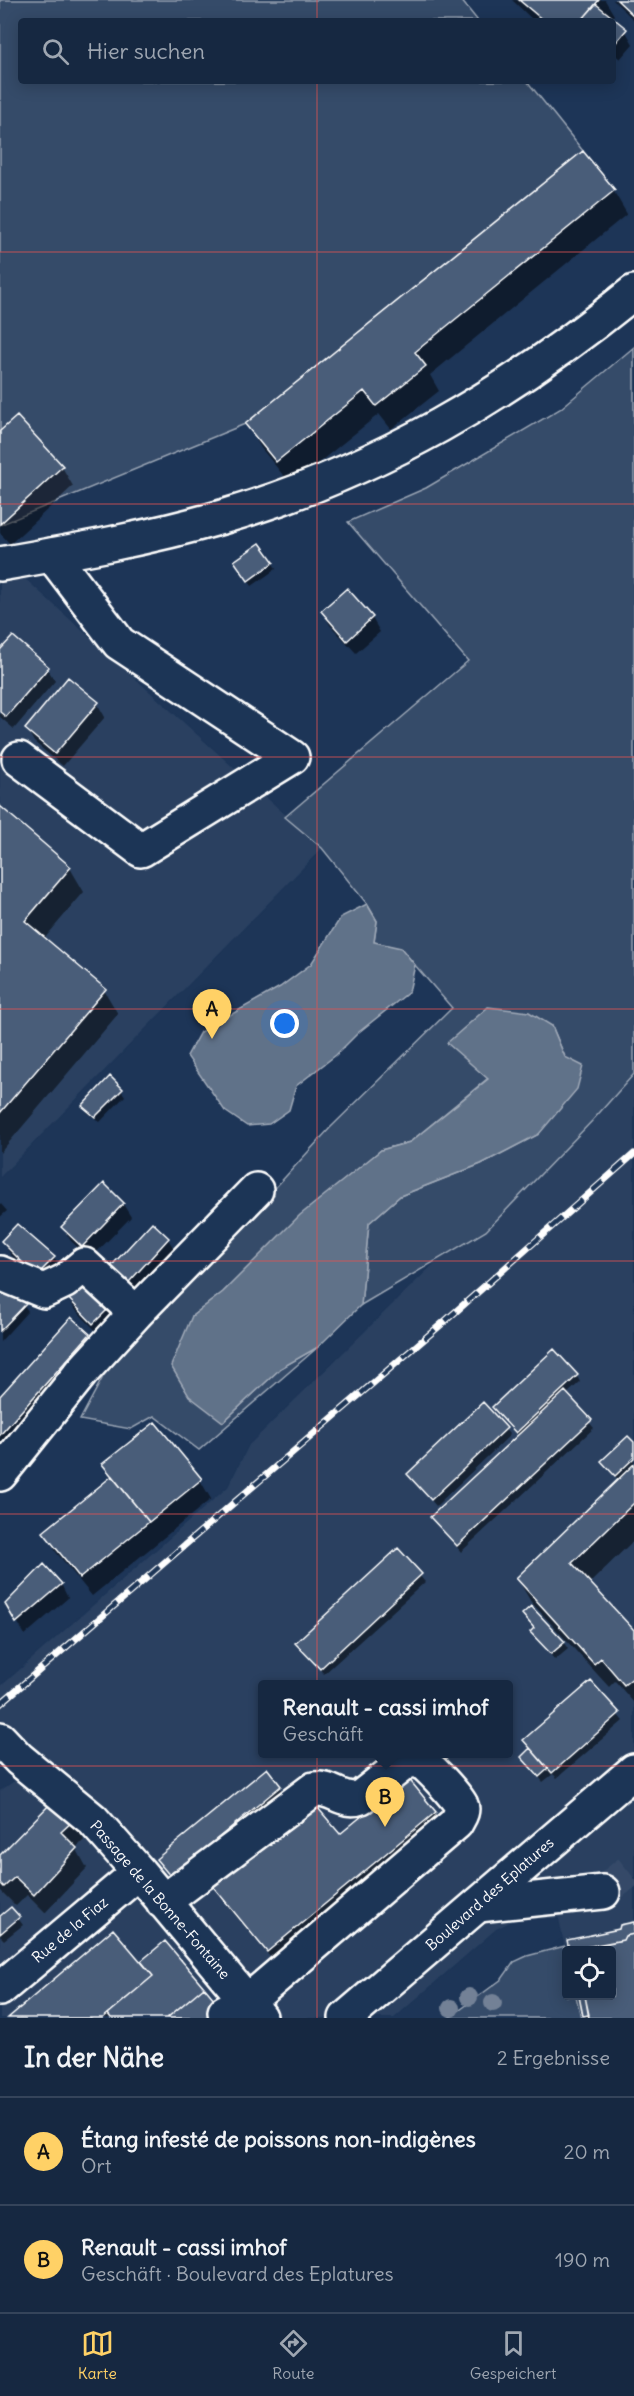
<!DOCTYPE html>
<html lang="de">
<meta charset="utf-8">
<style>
:root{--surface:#162841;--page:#23344c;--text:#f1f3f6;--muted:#9ea6b1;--line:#35445a;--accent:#ffd166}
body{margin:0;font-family:Delius,sans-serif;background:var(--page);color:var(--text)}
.controls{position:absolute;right:18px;bottom:18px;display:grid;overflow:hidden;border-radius:6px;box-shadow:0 3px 15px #0003}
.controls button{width:54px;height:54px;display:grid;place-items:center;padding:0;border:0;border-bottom:2px solid var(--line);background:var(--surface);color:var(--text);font:30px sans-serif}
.you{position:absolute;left:285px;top:1024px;width:21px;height:21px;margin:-15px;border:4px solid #fff;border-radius:50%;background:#1a73e8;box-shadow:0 0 0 9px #1a73e833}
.badge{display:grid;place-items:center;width:39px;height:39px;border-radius:50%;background:var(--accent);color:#111;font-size:20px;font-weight:700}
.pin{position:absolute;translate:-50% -50px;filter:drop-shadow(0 2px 3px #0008)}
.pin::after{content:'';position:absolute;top:32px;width:21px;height:18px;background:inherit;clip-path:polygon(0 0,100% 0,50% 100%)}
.popup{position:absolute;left:258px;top:1680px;width:255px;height:78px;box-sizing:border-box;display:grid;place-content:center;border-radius:6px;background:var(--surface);filter:drop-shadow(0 2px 4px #0005);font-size:20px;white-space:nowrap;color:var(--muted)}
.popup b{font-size:22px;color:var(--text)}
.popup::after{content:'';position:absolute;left:50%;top:100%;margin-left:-12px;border:12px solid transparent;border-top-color:var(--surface)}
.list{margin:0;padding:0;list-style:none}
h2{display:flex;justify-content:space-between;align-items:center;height:78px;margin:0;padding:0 24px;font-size:26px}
h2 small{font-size:20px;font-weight:400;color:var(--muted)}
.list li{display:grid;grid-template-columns:39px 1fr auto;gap:18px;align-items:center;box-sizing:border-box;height:108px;padding:0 24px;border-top:2px solid var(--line)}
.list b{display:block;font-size:22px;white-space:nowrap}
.list p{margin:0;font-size:20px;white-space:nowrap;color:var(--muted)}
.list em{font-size:20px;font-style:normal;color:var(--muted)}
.icon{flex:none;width:33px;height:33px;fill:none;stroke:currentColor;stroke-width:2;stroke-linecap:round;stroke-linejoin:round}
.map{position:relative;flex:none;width:634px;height:2018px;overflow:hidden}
.search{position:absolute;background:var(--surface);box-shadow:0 3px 15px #0003;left:18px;right:18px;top:18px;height:66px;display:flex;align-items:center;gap:15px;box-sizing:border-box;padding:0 21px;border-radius:6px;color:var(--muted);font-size:22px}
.sheet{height:294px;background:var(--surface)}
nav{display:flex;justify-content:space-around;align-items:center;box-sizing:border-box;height:84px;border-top:2px solid var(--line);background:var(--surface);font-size:16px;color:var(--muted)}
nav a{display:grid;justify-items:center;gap:3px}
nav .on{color:var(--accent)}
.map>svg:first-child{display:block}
.built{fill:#2a4161;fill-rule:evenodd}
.green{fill:#364b69;stroke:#9aa5b4;stroke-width:1.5}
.water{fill:#617289;stroke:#a0aab8;stroke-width:1.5}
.shadow{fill:#0007}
.building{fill:#4a5d79;stroke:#fff;stroke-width:1.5}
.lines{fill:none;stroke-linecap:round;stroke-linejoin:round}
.minor-tunnel{stroke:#344968;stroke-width:33;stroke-dasharray:33 16;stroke-linecap:butt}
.minor-casing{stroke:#fff;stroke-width:38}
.major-casing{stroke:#fff;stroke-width:38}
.minor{stroke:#1d3557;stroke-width:33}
.major{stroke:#1d3557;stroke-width:33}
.rail-casing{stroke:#fff;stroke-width:7}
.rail{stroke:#1d3557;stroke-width:4.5;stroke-dasharray:14;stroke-linecap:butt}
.tree{fill:#738196}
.grid{fill:none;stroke:#de5353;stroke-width:1.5;stroke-opacity:0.55}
.labels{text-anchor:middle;stroke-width:5;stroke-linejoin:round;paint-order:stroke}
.street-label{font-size:15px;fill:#fff;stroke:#1d3557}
</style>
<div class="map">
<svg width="634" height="2018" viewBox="0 0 634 2018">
<rect width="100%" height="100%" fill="#1d3557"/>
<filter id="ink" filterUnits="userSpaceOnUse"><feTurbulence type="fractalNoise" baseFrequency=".0167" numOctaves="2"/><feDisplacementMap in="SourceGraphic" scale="12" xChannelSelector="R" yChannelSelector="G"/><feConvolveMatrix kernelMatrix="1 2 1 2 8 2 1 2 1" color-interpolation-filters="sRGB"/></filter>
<g filter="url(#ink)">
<path class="built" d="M0,556L322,848L0,1177Z
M634,1068V2018H581L576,1996H612V1950H566V1953L559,1918L516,1919L496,1929L394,2018H0V1791L16,1780L0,1761V1687L228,1487L249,1445ZM262,1684H508V1754H262Z"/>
<path class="green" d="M0,0H461L478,21H21V81H527L583,151L245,424L0,525Z
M634,347V1074L592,1121L486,1231L361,1305L369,1223L400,1196L481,1164L539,1134L565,1057L552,1026L410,1142L381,1150L257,1259L223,1292L192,1316L223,1422L281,1368L318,1347L199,1450L154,1416L131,1429L80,1420L104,1375L330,1128L452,1008L401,949L374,942L377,921L367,904L322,848L285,817L468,661L348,522L426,488L560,409Z
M565,1946L566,1996H576L581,2018H449L502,1979L514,1962L527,1956Z"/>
<path class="water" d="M367,904L377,921L374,942L401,948L415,965L409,992L359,1032L336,1055L296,1086L289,1110L269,1124L247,1126L225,1111L187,1056L200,1032L280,987L311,964L341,917Z
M488,1007L529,1012L552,1026L565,1057L583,1066L577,1089L539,1134L481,1164L400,1196L369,1223L361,1305L318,1347L281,1368L223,1422L189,1396L171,1366L192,1316L223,1292L300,1215L381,1150L410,1142L488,1079L447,1043Z"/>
<path class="shadow" d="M512,0H605L614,15L611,18L625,30L633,44L620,59L613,53V21H534Z
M613,0H634V20Z
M613,190L627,214L430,375L439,391L391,429L379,414L291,485L261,448L247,424Z
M0,433L62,467L73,486L10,544L0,533Z
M273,563L276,569L252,586L240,568Z
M347,590L372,618L380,632L356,653L330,625L323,612Z
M0,652L47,668L55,681L14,729L0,717Z
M97,703L105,717L63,766L34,742L27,729Z
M0,808L70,868L84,892L44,939L104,990L118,1014L0,1153Z
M121,1090L125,1096L100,1122L88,1113L84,1106Z
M0,1203L7,1211L0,1217Z
M123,1204L131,1217L90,1259L71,1241L63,1228Z
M152,1224L168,1239L176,1252L128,1304L112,1289Z
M3,1242L54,1258L62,1271L44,1289L11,1255Z
M67,1295L110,1307L118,1320L101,1336L74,1308Z
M0,1296L24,1305L28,1311L0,1342Z
M89,1335L96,1348L0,1455V1399Z
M577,1376L580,1382L566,1395L594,1428L461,1552L432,1517L519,1436L494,1407Z
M483,1405L510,1435L436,1506L409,1474Z
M634,1444V1540L589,1584L634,1632V1703L615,1681L609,1687L531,1602L517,1578L619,1481L603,1462Z
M104,1465L200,1480L211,1499L92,1596L56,1552L45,1532L112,1478Z
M398,1550L425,1582L324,1674L301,1649Z
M61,1584L68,1598L25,1635L7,1604Z
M524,1615L564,1643L568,1649L555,1660L536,1638L532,1632L535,1630Z
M591,1683L623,1721L557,1778L553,1774L543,1782L523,1757L531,1749L525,1740Z
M267,1770L284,1794L175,1883L158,1860Z
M408,1780L435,1813L443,1827L276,1964L221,1898L213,1884L340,1836Z
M73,1821L84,1840L76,1848L87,1868L45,1913L27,1895L16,1906L0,1890V1857Z
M11,1909L23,1925L4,1940L0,1936V1918Z
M634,1924V2018H586L580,1996H612V1950H571L569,1941L620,1930Z
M165,1943L228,2018H10L141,1964Z"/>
<path class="building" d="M519,0H599L581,21H544Z
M617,0H634V16Z
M596,4L627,29L613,46V21H581Z
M583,151L615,190L415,352L426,366L376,406L364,391L276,462L245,424Z
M17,416L63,466L0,524V431Z
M260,543L274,562L248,581L234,561Z
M347,588L373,617L347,641L321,611Z
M13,636L49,667L6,717L0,712V650Z
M68,677L99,702L55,754L25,729Z
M0,806L71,867L25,921L106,989L0,1113Z
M110,1076L123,1089L95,1117L82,1106Z
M104,1183L124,1203L82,1247L61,1227Z
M152,1222L169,1238L120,1292L102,1276Z
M17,1224L55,1257L36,1276L1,1241Z
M84,1277L111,1306L93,1324L65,1295Z
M7,1287L26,1304L0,1331V1294Z
M71,1317L90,1334L0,1435V1396Z
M554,1349L578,1375L516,1433L492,1407Z
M565,1391L592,1420L457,1546L430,1517Z
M483,1402L507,1428L431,1500L407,1474Z
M155,1422L202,1479L149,1522L102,1464Z
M628,1436L634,1442V1458L615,1476L601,1461Z
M634,1464V1503L572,1563L634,1630V1677L624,1685L601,1658L594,1664L516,1578Z
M112,1476L149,1522L80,1578L43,1532Z
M398,1548L422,1574L320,1669L295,1643Z
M44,1564L62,1584L16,1623L5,1604Z
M531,1606L565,1642L551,1654L530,1632L534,1628L522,1614Z
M591,1681L620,1713L552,1773L523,1740Z
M530,1748L548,1769L539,1777L521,1757Z
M267,1768L281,1786L171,1877L156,1859Z
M408,1778L436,1812L267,1952L211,1884L312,1801L340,1834Z
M54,1800L74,1820L61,1832L77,1848L34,1895L15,1877L4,1887L0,1883V1855Z
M11,1907L20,1917L0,1934V1916Z
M634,1922V1934L625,1936L623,1940L569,1950L567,1940L619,1929L620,1925Z
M113,1929L153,1976L103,2018H8Z
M634,1934V2018H589L585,1996H612V1950H575L623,1940L625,1936Z
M165,1941L204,1987L167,2018H111L108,2014L153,1976L141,1961Z
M204,1987L230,2018H167Z
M579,1996H585L589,2015L583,2016Z"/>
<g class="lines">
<path class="minor-tunnel" d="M603,1892L634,1867"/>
<g class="minor-casing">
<path id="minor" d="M19,759L141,850L292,757L119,643L52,555
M0,1273L44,1291L65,1281L84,1265L136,1313
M0,1474L81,1373L136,1313L256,1190
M0,1739L19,1759L93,1820L139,1872L260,2017
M163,1902L314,1789C333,1787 343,1804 361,1797L403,1764C409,1761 415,1758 421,1762C427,1764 459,1799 461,1805C464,1811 459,1817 456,1823L248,2001L225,2012
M478,1905L603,1892
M0,1989L139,1872"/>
</g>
<g class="major-casing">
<path id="major" d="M0,564C75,551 150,538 222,517C378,471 509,394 634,292
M346,2018L634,1771"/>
</g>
<use href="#minor" class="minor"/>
<use href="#major" class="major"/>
<g class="rail-casing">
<path id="rail" d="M0,1704L444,1322L634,1154"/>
</g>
<use href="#rail" class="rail"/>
</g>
<g class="tree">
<circle cx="469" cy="1997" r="9"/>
<circle cx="493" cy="2003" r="9"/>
<circle cx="451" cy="2008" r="9"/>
</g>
</g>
<path class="grid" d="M317,0V21M317,81V2018M0,252H634M0,504H634M0,757H634M0,1009H634M0,1261H634M0,1514H634M0,1766H634"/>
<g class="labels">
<g class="street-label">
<text transform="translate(490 1894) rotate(-41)" y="5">Boulevard des Eplatures</text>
<text transform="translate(160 1900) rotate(49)" y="5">Passage de la Bonne-Fontaine</text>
<text transform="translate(70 1930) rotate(-40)" y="5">Rue de la Fiaz</text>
</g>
</g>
</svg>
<div class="controls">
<button><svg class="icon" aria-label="locate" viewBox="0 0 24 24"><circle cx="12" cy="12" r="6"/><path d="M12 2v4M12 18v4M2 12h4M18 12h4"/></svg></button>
</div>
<div class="you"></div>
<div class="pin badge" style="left:212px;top:1039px">A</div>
<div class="pin badge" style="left:385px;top:1827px">B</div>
<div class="popup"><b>Renault - cassi imhof</b>Geschäft</div>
<div class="search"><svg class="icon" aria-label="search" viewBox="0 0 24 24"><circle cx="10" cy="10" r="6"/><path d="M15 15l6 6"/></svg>Hier suchen</div>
</div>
<section class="sheet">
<h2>In der Nähe<small>2 Ergebnisse</small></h2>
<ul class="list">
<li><span class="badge">A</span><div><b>Étang infesté de poissons non-indigènes</b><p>Ort</p></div><em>20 m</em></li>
<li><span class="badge">B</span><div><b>Renault - cassi imhof</b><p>Geschäft · Boulevard des Eplatures</p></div><em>190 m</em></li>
</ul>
</section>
<nav>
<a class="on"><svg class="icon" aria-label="map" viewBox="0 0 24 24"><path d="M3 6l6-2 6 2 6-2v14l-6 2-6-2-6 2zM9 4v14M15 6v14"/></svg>Karte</a>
<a><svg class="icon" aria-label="directions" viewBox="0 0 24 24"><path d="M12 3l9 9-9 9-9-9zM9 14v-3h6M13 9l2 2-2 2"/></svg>Route</a>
<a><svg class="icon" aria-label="saved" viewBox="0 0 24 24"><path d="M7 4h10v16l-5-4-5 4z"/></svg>Gespeichert</a>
</nav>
